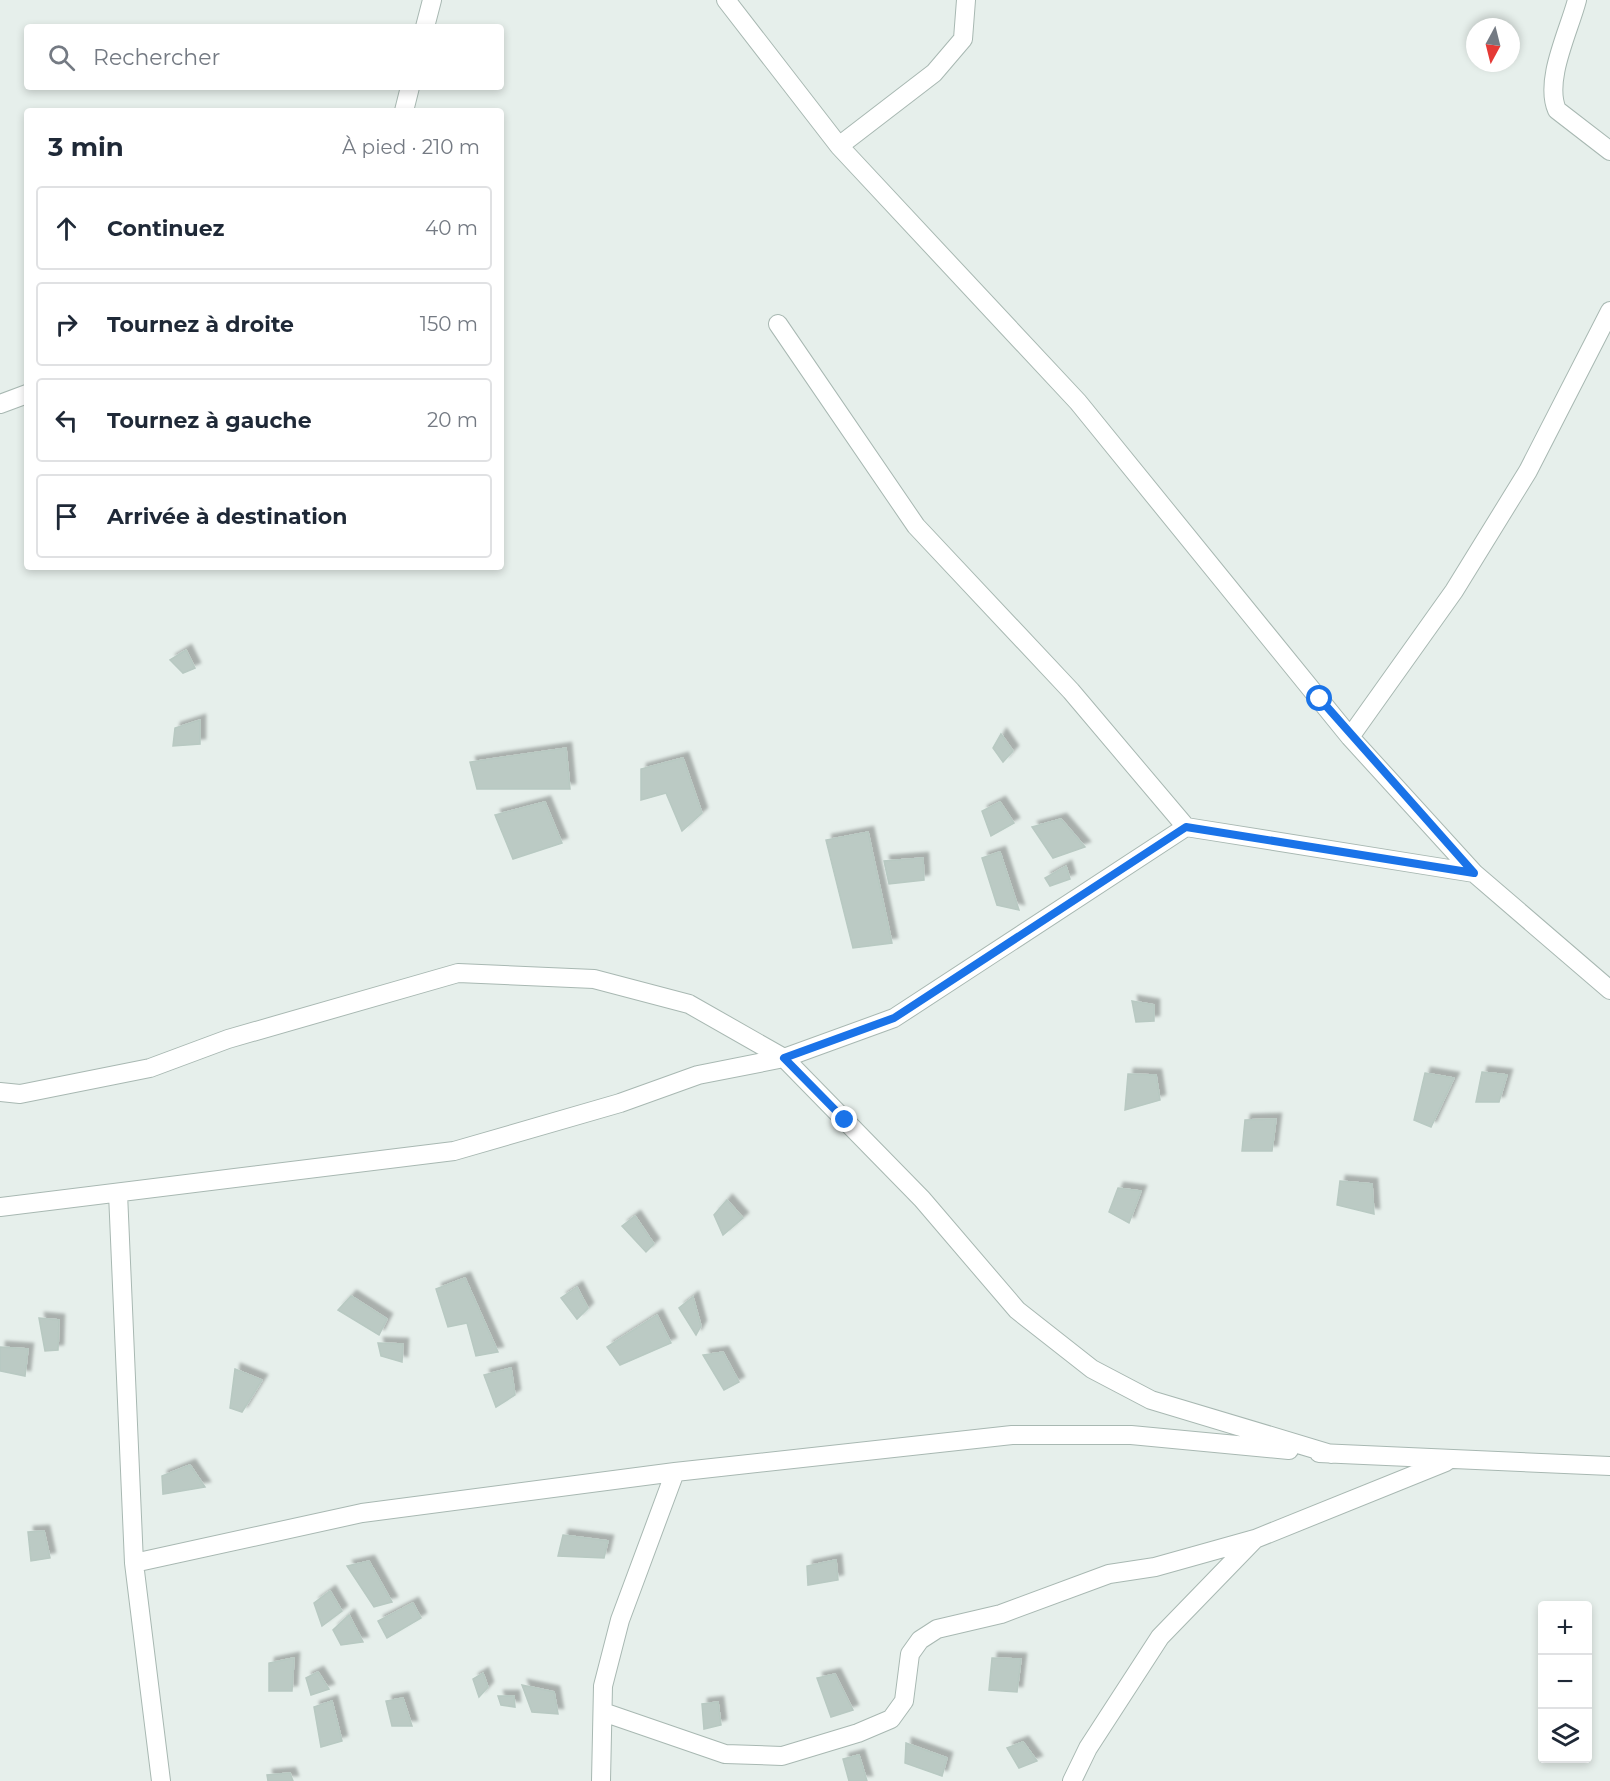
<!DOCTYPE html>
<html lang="fr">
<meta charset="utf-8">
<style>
:root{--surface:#fff;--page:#f2f2f3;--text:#1f2937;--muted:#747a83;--line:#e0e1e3}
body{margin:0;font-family:Montserrat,sans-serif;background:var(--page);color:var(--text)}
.controls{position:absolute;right:18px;bottom:18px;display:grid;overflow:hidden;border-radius:6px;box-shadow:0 3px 9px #0003}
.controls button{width:54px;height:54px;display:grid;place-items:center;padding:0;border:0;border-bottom:2px solid var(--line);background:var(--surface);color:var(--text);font:30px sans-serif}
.compass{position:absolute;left:1466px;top:18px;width:54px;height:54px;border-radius:50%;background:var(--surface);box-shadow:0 3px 9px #0003;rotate:187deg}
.stop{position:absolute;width:18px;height:18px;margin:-14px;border:4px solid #1a73e8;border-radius:50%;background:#fff}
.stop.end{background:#1a73e8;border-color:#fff;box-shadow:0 2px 6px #0008}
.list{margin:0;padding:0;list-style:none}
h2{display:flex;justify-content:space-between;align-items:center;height:78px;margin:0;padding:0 24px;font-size:26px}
h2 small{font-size:20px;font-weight:400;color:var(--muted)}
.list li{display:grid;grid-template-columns:39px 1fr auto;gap:18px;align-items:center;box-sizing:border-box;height:84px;margin:0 12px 12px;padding:0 12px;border:2px solid var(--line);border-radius:6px}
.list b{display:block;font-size:22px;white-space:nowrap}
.list em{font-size:20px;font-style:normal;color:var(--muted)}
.icon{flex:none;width:33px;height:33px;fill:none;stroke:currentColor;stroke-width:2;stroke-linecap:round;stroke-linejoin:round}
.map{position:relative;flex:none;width:1610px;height:1781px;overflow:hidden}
.search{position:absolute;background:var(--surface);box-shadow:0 3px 9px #0003;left:24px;top:24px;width:480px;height:66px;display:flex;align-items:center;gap:15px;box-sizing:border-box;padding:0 21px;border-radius:6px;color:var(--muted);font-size:22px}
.panel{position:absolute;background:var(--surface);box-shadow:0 3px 9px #0003;left:24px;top:108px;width:480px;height:462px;border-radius:6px}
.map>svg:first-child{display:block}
.building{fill:#bbcac4;stroke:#b8c9c2;stroke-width:1.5;filter:url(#shadow)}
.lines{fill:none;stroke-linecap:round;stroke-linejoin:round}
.minor-casing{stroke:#a8b8b2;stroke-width:20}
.minor{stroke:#fff;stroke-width:18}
.route{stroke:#1a73e8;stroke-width:8}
</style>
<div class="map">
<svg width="1610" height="1781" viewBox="0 0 1610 1781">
<defs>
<filter id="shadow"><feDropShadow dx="5.5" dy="-5.5" stdDeviation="1.5" flood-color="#0004"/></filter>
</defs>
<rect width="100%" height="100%" fill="#e6efeb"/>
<path class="building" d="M186,650L195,668L183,673L170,660Z
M200,720V744L173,746L175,728Z
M1001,734L1013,751L1003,762L993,748Z
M566,748L570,789H477L470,762Z
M683,758L702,813L682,831L666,793L641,800V769Z
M545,802L562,843L513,859L495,815Z
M1000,802L1014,823L991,836L982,811Z
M1061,819L1085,847L1053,858L1032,827Z
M868,832L892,943L853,948L826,840Z
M1000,852L1019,910L997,905L982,858Z
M923,858L924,880L889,884L884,861Z
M1066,866L1070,879L1050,886L1045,878Z
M1132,1001L1154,1005V1021L1136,1022Z
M1482,1072L1507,1075L1499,1102H1476Z
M1425,1073L1454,1078L1431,1127L1414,1120Z
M1128,1074L1156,1075L1160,1100L1125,1110Z
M1276,1119L1272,1151H1242L1245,1120Z
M1340,1181L1372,1184L1374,1214L1337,1205Z
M1118,1188L1141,1191L1129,1223L1109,1212Z
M727,1200L743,1218L723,1235L714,1215Z
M635,1216L654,1244L646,1252L622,1226Z
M465,1278L498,1352L476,1356L467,1323L448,1327L436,1289Z
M577,1287L588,1308L577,1319L561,1298Z
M351,1296L387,1319L379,1335L338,1310Z
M693,1297L701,1326L696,1335L679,1308Z
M657,1315L671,1343L620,1365L607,1347Z
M39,1318L59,1320L58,1350L45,1351Z
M378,1343L403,1344L402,1362L381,1356Z
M0,1347L28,1349L25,1376L0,1371Z
M723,1352L739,1382L724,1390L703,1355Z
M511,1368L515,1395L496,1407L484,1375Z
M235,1369L262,1380L242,1412L230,1408Z
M190,1465L205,1487L163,1494L162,1476Z
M44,1531L50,1558L31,1561L28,1532Z
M563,1535L608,1541L604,1558L558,1556Z
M836,1560L838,1580L808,1585L807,1566Z
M369,1561L392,1602L374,1607L347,1566Z
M330,1591L342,1611L322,1626L314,1603Z
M413,1603L421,1618L387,1638L378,1621Z
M349,1615L363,1642L341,1645L333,1630Z
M294,1658L292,1691H269V1663Z
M992,1658L1021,1659L1017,1692L989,1690Z
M318,1672L329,1689L311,1695L306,1678Z
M483,1673L488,1687L479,1697L473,1679Z
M835,1674L853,1710L831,1717L817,1678Z
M522,1685L554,1692L558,1714L532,1712Z
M498,1696H514L515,1707L501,1705Z
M403,1698L412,1726H392L386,1701Z
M332,1701L342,1741L321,1747L314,1707Z
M718,1702L721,1725L704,1729L702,1704Z
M1023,1742L1037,1761L1019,1768L1007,1748Z
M906,1743L947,1758L942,1776L905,1763Z
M859,1755L867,1781H849L843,1759Z
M290,1773L293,1781H268L267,1775Z"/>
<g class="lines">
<g class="minor-casing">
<path id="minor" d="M726,0L839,146L1078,402L1350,737L1474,873L1610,990
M1577,0C1569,31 1544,80 1557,110L1610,151
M425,27L432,0
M404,111L410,87
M839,146L934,73L963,39L966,0
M778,324L916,526L1071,691L1186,827
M0,404L27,394
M1350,737L1454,591L1528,471L1610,311
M0,1092L20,1094L150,1068L228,1039L458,973L594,979L689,1004L784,1058L922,1199L1017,1310L1092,1369L1151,1400L1331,1454
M118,1193L134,1563L161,1781
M0,1207L454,1151L620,1103L698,1075L784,1058L894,1018L1186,827L1474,873
M1319,1453L1610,1466
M134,1563L362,1513L675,1472L1012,1435H1131L1289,1450
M603,1712L725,1754L782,1756L858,1733L891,1719L904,1701L910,1654L920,1640L937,1629L1001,1614L1109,1574L1155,1567L1255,1539
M601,1781L603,1686L620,1620L675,1472
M1072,1781L1088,1748L1160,1637L1255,1539L1446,1462"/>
</g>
<use href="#minor" class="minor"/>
</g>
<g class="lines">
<path class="route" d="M845,1120L784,1058L894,1018L1186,827L1474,873L1320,699"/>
</g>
</svg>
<div class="controls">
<button>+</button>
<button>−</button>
<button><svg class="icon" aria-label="layers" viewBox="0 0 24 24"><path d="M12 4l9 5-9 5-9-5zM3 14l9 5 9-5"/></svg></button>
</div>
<svg class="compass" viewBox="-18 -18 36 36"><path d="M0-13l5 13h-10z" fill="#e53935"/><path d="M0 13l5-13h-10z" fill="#747a83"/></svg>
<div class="stop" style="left:1320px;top:699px"></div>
<div class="stop end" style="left:845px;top:1120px"></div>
<div class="search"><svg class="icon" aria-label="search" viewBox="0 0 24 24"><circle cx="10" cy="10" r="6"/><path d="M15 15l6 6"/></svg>Rechercher</div>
<section class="panel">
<h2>3 min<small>À pied · 210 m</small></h2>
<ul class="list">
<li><svg class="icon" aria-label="ahead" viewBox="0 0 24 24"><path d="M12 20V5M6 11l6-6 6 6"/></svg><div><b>Continuez</b></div><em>40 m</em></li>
<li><svg class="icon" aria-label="right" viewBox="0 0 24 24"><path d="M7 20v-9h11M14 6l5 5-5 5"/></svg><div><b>Tournez à droite</b></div><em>150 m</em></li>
<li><svg class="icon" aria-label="left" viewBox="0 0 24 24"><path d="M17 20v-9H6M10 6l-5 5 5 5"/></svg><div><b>Tournez à gauche</b></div><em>20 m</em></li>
<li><svg class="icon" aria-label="arrive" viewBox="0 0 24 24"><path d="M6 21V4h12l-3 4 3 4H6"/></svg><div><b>Arrivée à destination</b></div></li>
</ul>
</section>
</div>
